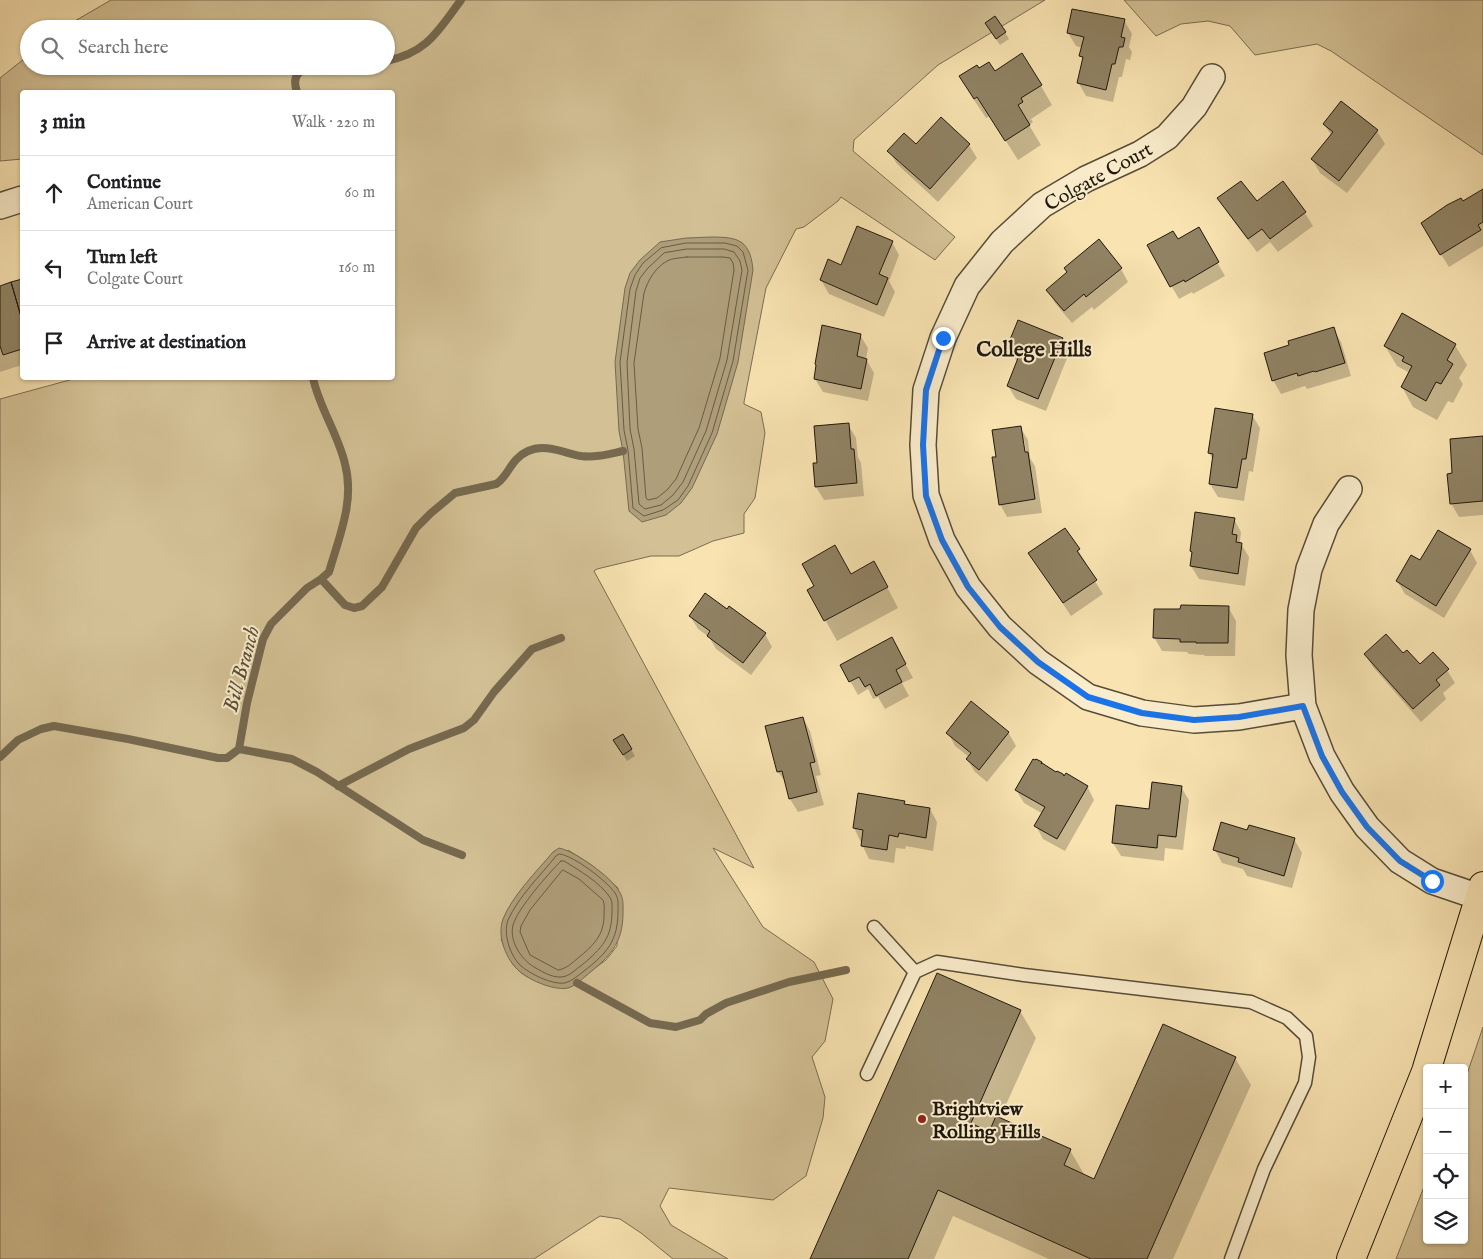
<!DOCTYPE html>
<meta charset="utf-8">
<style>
:root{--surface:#fff;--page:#f2f2f2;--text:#202124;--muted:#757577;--line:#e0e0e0}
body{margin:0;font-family:"IM FELL English",serif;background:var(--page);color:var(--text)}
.controls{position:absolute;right:15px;bottom:15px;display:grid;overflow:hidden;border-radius:5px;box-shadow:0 1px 4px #0004}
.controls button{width:45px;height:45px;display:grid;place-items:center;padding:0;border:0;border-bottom:1px solid var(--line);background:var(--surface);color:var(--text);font:25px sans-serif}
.stop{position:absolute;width:15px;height:15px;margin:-11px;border:4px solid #1a73e8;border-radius:50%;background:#fff}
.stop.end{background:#1a73e8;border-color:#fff;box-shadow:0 1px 5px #0008}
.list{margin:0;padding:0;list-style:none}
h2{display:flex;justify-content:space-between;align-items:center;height:65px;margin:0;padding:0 20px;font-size:21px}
h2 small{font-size:16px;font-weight:400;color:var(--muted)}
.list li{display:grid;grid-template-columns:32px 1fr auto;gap:15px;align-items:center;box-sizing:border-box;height:75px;padding:0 20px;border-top:1px solid var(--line)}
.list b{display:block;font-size:19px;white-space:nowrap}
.list p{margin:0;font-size:16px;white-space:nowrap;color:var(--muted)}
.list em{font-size:16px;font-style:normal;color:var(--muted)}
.icon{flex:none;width:28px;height:28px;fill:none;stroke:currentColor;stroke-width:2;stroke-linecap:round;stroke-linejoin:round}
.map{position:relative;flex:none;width:1483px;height:1259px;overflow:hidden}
.search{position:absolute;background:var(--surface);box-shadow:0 1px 4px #0004;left:20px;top:20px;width:375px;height:55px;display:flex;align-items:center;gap:12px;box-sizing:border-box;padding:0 18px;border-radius:28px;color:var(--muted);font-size:19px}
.panel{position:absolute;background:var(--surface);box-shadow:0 1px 4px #0004;left:20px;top:90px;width:375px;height:290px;border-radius:5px}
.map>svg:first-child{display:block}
.green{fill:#d3c195;stroke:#7a6d52;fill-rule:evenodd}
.water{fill:#af9e7a;stroke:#76694f}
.shadow{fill:#0003;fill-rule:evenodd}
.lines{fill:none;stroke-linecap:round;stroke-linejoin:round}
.shore{stroke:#685c44;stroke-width:1}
.stream{stroke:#76694f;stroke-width:8}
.building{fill:#908263;stroke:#20190e}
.service-casing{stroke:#564c37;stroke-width:15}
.minor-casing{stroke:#564c37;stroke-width:28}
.primary-casing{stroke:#20190e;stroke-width:30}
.service{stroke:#faedcc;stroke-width:12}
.minor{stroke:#faedcc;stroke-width:25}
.primary{stroke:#f8e3b1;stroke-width:28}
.route{stroke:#1a73e8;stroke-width:6}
.poi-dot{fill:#8f2418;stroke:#faedcc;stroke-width:2}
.labels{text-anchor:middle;stroke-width:4;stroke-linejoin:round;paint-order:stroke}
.street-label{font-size:20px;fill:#20190e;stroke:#faedcc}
.poi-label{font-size:20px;font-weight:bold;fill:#20190e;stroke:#faedcc;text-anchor:start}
.neighbourhood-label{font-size:21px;font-weight:bold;fill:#20190e;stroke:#faedcc}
.water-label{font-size:21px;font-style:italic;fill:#594e39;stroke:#faedcc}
</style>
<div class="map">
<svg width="1483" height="1259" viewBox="0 0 1483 1259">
<rect width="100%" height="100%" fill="#f8e3b1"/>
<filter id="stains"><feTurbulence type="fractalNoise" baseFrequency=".004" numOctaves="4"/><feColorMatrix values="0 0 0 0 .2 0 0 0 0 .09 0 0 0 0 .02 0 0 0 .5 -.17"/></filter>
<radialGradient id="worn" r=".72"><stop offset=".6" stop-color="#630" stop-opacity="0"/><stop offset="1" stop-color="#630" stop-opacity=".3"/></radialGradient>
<path class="green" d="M111,0H1045L938,65L854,140L853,151L955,237L935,260L841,197L838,201L804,227L796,229L766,288L744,402V404L761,412L765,433L755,498L744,514V533L713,541L679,556H651L597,569L594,571L754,868L713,848L763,927L814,962L833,999L825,1041L812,1057L825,1097L823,1118L806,1176L773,1200L669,1188L660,1206L671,1225L728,1259H673L641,1233L620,1219L600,1216L534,1259H0V399L77,378H392V92H22V159L0,161V78L29,55V66H386V29H61ZM568,850L590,864L618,888L617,946L606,960L569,987C548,985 522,981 511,961C507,954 504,946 501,939Z
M1124,0H1483V155L1331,51L1317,44L1255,55L1230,26L1208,21L1181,24L1156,36Z
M1483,1027V1259H1396L1427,1179V1240H1464V1083Z"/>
<path class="water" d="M686,238C700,238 729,234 741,242C750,248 752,260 753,270L738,362L717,434L692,488L681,503L666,515L642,522L629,511L623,451L619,431L615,362L625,288L630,273L640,260L660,242Z
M559,848C575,851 611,877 619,891C624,899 623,905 623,913C623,944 609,957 587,975C581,980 575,986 568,988C553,991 526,979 516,968C505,956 497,935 503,919C512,896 537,871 553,852Z"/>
<path class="shadow" d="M1124,20L1132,34L1129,47L1132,52L1130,60L1126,59L1122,77H1119L1113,102L1086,96L1078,82L1083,60L1081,56L1083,48L1076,46L1068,33Z
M990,30L1005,32L1009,39L1000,45Z
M978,69L1041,86L1052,105L1031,119L1033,122L1029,125L1041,145L1018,160L990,116L986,118L972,97Z
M941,119L969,145L977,158L938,202L897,164L889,151L916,146Z
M1324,124L1377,131L1385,144L1347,193L1320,173L1312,159L1331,135Z
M1483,190V246L1449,267L1430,237L1463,203Z
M1219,198L1256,203L1305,213L1313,226L1278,252L1270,242L1257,252L1227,212Z
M1198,229L1225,276L1193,294L1192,292L1179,299L1148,246L1177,241Z
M892,242L899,255L889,281L895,292L884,317L829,294L821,280Z
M1121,269L1128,282L1094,310L1092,307L1072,323L1055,303L1048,290L1068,273Z
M22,280V365L0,372V287Z
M1333,329L1341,342L1351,376L1307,389L1305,386L1281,394L1273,380Z
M860,335L868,348L866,359L874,373L868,401L823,392L815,379Z
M1062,339L1069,353L1046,411L1016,399L1008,386L1018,361L1016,360L1008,347Z
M1455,345L1467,365L1459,378L1463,384L1453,403L1448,401L1437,420L1413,407L1402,387L1410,373L1397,366L1385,346Z
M1252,415L1260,428L1253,472L1249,471L1244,501L1218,497L1210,484L1214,461L1209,453Z
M848,424L856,438L858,457L861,463L864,496L824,500L816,487L814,464H818Z
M1020,427L1028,440L1030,458L1035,466L1042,513L1007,517L1000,504L997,458ZM1022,440H1024L1027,458Z
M1483,438V515L1459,517L1451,503L1454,474Z
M1234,519L1241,532L1240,542L1249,557L1245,586L1199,579L1191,566L1193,555L1191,551Z
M1078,550L1086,563L1084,564L1103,594L1071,616L1038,566Z
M1470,550L1477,563L1444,618L1405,594L1397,581Z
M851,575L885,583L898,608L837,641L809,591Z
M1228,607L1236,621L1235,656H1205L1204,655L1189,654L1187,652L1162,651L1154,637Z
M690,616L765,634L772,647L751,675L716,649L709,637L698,629Z
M899,652L913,678L902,683L909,696L885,709L878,697L873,699L868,689L858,695L841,665Z
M1365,654L1403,655L1420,666L1447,670L1455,683L1443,693L1446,699L1421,722L1373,667Z
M803,718L810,731L821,775L816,776L824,805L798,812L790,799L787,784L778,772Z
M1008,732L1016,746L987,782L975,772L967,759L969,757L955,746L948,733Z
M623,736L635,756L627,761L615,741Z
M1041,763L1064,778L1087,786L1094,800L1065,851L1043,839L1036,826L1043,814L1024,803L1016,790Z
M1181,787L1189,800L1183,850L1165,848L1164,861L1121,856L1113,843L1150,810Z
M904,802L906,805L930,809L937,822L933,851L906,846L905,849L896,848L894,863L869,859L854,828Z
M1248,831L1294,839L1302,853L1292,888L1247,876L1243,869L1222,863L1215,850Z
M1020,1011L1036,1038L1000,1118L1070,1150L1085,1176L1095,1180L1235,1058L1251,1085L1173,1259H1049L953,1216L934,1259H811Z"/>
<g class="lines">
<path class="shore" d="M686,243H725L737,246L743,252L748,270L733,361L712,433L688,486L678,500L663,510L644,516L633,508L628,450L624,430L620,362L630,289L635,275L643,263L661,248Z
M687,249H724L734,252L740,261L742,270L727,360L706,431L683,482L673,495L661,505L645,509L639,504L634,449L630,429L627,362L636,291L640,278L648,268L664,253Z
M687,257H723L730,258L733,263L734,270L720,358L699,428L676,479L667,490L657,498L648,500L646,498L642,448L638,429L634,363L644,293C648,280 655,268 667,261C672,258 681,258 687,257Z
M560,854C574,856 607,881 615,893C619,899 618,904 618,911C618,941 607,953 584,971C579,975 572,981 565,983C552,985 530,974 520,965C510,955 503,934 508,920C519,896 540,876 556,856Z
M561,861H564C579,870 600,883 609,896C613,901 612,906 612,911C612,938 602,948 582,965C577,968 572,974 566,976C555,980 543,972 534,967C521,959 509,941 513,925C518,908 548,874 561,861Z
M563,870L579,879L603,900C605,905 604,910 604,916C604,935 593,946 578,958C572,963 566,969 558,970L530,955L520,932L521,926L530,910Z"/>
<path class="stream" d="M386,61C427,53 438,31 461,0
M297,92C289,69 308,67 326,66
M321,579L345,605L354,608L362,606L382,587L416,528L431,513L455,493L496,484C509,476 510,459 528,451C545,443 564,453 581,456C595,458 609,454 623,451
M239,749L292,759L317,772L423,840L462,855
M0,757L18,740L41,729L54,726L128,739L218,758H227L239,749L247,703L263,639L271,624L307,588L321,579L329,572C339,537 355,501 345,464C338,434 319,407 313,378
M338,786L409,749L464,728L474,720L494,692L532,649L561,638
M577,983L650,1023L676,1027L700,1020L706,1014L726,1003L789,982L846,970"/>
</g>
<path class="building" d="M1072,9L1125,19L1121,37L1125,38L1123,47H1119L1115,64H1112L1106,90L1077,83L1083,57L1079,56L1084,37L1067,33Z
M995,16L1006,32L996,39L985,23Z
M1022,53L1042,85L1021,98L1023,102L1018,105L1030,125L1005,141L977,97L974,99L959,76L977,65L979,68L989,62L995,71Z
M1341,101L1378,130L1339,181L1311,159L1333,132L1323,124Z
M941,117L970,144L930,189L887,151L904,133L916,144Z
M1241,181L1257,201L1283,181L1306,212L1270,239L1262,229L1248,239L1217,198Z
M1483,189V222L1478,225L1481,230L1440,255L1421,223L1447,205L1461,198L1463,201Z
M857,226L893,241L879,274L888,278L877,305L820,280L828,259L841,265Z
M1199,227L1219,262L1185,282L1184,280L1170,287L1147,245L1173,231L1178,239Z
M1099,239L1122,268L1086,297L1084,294L1064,311L1046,290L1067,272L1064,268Z
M22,279V320L11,282Z
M11,282L22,320V349L3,355L0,346V286Z
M1402,313L1456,344L1447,360L1453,364L1441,384L1436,382L1426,401L1401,387L1412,366L1402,361L1404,357L1384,346Z
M1018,320L1063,338L1038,399L1007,386L1020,353L1007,347Z
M822,325L861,334L857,356L867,359L861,389L814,379L816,365L815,364Z
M1334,327L1345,363L1315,372L1314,371L1298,376L1297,373L1272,381L1264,353L1289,345L1288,341Z
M1215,408L1253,414L1246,459H1242L1237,488L1209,484L1213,454L1208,453Z
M849,423L851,449H854L857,483L815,487L813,463H817L814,426Z
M1021,426L1025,452H1028L1035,499L999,505L992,457H996L992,430Z
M1483,436V501L1450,504L1447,474L1452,473L1450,439Z
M1195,512L1235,518L1232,534L1237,535L1236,542L1242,543L1238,574L1190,566L1192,552L1190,551Z
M1065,528L1080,549L1077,551L1097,580L1063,603L1028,553Z
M1438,530L1471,549L1436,606L1396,581L1411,555L1420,560Z
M835,545L851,574L874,561L888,587L824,621L807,590L814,586L802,564Z
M705,593L727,609L729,606L766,633L743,663L707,636L710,631L689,616Z
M1181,605L1229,606L1228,643H1196V642H1180V639L1153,638L1154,609H1180Z
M1386,634L1403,653L1407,650L1420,664L1433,652L1449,669L1436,680L1440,685L1413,709L1364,654Z
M892,637L906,664L896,670L902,682L876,696L870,684L865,687L859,677L849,682L840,665Z
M971,701L1009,732L979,770L966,759L971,753L946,733Z
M803,717L815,762L810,763L817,792L789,799L782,771L777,772L765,726Z
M623,734L632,749L623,755L613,740Z
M1033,759L1035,760L1036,759L1042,762L1041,764L1042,763L1056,772L1057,771L1063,774L1064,776L1066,773L1088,786L1057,839L1034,826L1045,807L1015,790Z
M1152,782L1182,786L1176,837L1158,835L1157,848L1112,843L1116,805L1149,809Z
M858,793L905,801L904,804L930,808L926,838L899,833L898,837L889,835L887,850L861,846L863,830L853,828Z
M1221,822L1247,830L1249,825L1295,838L1284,876L1238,862L1239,858L1213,850Z
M937,973L1021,1010L971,1123L989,1132L996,1116L1071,1149L1064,1165L1094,1179L1163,1024L1236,1057L1147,1259H1091L938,1190L908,1259H810Z"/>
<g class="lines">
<g class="service-casing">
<path id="service" d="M874,927L915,972
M867,1074L915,972L937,962L1024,975L1251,1002L1287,1018L1306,1036L1309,1057L1305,1083L1264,1169L1231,1259"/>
</g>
<g class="minor-casing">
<path id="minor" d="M1212,77L1194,107L1167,137L1140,154L1086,179L1042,205L1002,242L967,286L943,338L926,390L923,445L926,495L942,540L968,587L1000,627L1038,662L1088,697L1142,713L1194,720L1239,717L1303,706
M0,206L22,199
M1349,489L1326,524L1309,569L1301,610L1299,655L1303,706L1322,756L1342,792L1367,827L1400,861L1432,881L1479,897"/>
</g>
<g class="primary-casing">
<path id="primary" d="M1427,1068L1483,886
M1351,1259L1427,1069"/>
</g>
<use href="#service" class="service"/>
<use href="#minor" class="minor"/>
<use href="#primary" class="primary"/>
</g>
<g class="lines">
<path class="route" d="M943,338L926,390L923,445L926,496L942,540L968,587L1000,627L1038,662L1088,697L1142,713L1194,720L1239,717L1303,706L1322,756L1342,792L1367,827L1400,861L1432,881"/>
</g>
<circle class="poi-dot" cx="922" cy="1119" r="5"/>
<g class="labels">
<g class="street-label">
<text transform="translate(1098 176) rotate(-29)" y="7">Colgate Court</text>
</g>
<g class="poi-label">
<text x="932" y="1115">Brightview<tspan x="932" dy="23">Rolling Hills</tspan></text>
</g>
<g class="neighbourhood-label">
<text x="1034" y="356">College Hills</text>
</g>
<g class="water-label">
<text transform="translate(241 669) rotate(-75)" y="7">Bill Branch</text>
</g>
</g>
<rect width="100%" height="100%" filter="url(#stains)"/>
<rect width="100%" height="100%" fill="url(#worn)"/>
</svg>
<div class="controls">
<button>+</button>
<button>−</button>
<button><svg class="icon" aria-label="locate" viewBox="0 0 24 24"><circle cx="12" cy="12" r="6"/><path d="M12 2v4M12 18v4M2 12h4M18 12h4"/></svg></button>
<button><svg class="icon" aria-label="layers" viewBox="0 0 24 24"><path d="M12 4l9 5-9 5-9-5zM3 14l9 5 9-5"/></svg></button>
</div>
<div class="stop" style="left:1432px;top:881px"></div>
<div class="stop end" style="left:943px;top:338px"></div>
<div class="search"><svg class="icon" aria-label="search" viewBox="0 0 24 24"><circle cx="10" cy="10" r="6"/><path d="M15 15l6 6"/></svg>Search here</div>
<section class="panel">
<h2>3 min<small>Walk · 220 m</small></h2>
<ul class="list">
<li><svg class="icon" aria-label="ahead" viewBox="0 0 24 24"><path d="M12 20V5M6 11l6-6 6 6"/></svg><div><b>Continue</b><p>American Court</p></div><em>60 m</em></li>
<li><svg class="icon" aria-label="left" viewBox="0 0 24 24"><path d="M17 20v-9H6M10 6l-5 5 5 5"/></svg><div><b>Turn left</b><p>Colgate Court</p></div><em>160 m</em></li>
<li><svg class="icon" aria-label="arrive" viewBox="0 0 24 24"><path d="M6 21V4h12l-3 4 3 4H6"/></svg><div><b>Arrive at destination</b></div></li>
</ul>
</section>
</div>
